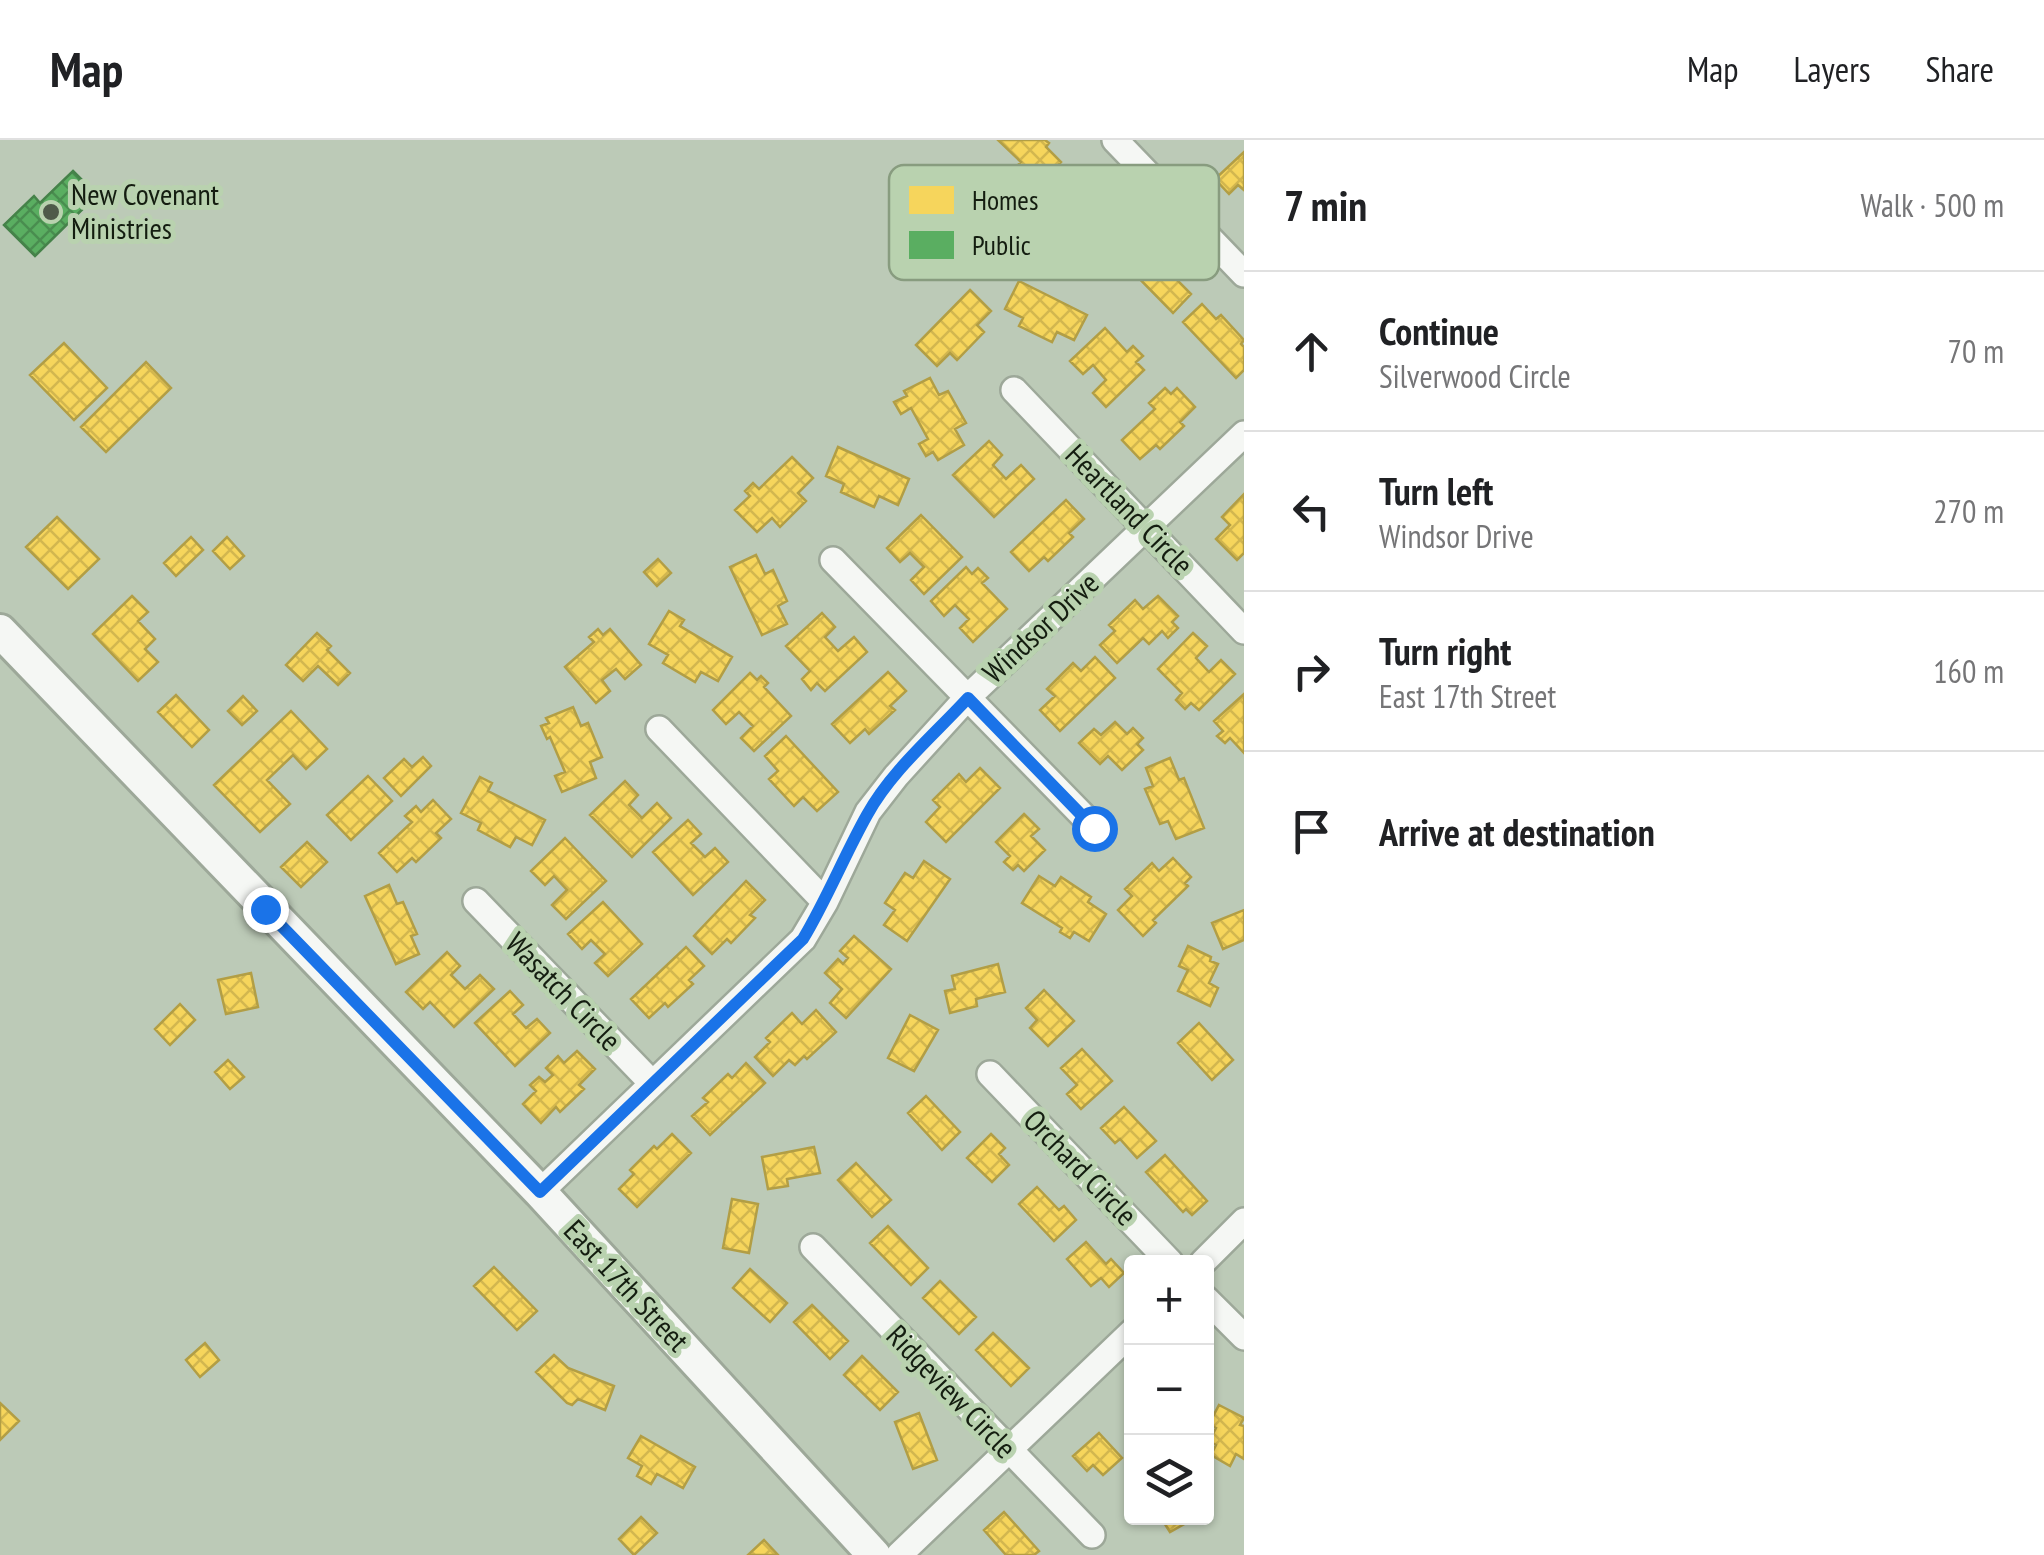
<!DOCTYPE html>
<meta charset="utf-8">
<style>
:root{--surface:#fff;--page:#f2f2f2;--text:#202124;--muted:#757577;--line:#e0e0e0}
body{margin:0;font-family:"PT Sans Narrow",sans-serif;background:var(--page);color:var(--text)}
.controls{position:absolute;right:30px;bottom:30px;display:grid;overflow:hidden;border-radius:10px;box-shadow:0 2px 8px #0004}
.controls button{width:90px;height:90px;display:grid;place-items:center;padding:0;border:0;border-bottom:2px solid var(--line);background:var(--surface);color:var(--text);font:50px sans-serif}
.stop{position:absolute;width:30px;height:30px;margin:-22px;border:8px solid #1a73e8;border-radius:50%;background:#fff}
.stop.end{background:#1a73e8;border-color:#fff;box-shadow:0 2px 10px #0008}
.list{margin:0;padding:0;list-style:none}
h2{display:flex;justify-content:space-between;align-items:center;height:130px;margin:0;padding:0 40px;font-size:42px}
h2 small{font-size:32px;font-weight:400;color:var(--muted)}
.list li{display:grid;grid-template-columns:65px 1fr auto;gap:30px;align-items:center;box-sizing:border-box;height:160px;padding:0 40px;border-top:2px solid var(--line)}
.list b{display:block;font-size:38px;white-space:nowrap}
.list p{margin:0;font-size:32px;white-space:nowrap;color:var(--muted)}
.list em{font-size:32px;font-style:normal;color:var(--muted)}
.icon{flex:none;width:55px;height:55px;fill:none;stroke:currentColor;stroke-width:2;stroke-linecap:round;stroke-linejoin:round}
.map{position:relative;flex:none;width:1244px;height:1415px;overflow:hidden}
header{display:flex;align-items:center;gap:60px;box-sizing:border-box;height:140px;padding:0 50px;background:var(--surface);border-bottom:2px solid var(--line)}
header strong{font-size:48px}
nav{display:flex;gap:55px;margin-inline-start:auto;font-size:35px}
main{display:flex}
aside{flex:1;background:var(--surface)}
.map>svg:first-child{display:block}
.homes{fill:url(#homes-cross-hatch);stroke:#b29e45;stroke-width:2.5}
.public{fill:url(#public-cross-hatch);stroke:#458249;stroke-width:2.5}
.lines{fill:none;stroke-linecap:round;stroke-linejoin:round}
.minor-casing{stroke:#9da899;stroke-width:30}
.major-casing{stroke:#9da899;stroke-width:38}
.minor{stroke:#f5f7f4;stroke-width:25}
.major{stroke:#f5f7f4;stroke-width:32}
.route{stroke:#1a73e8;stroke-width:12}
.poi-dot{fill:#4f5a4a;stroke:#b9d2af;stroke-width:4}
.labels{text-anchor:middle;stroke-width:10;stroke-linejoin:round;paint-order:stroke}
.poi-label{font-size:30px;fill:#141d10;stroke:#b9d2af;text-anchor:start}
.street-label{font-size:30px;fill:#141d10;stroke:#b9d2af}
.key{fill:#b9d2af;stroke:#889c7f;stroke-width:2.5}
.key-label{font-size:28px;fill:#141d10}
</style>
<header>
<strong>Map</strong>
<nav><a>Map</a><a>Layers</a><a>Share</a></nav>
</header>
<main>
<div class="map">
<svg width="1244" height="1415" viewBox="0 0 1244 1415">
<defs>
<pattern id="homes-cross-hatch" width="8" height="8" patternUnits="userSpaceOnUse" patternTransform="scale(2.5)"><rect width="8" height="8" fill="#f6d55c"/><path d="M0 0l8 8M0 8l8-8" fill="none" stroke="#d2b64f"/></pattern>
<pattern id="public-cross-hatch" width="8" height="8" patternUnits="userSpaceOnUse" patternTransform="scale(2.5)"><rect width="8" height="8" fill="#5aae61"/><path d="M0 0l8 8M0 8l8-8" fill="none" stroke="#498d4f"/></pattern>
</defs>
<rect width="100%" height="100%" fill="#bccab7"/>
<path class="homes" d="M998,0H1045L1049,3L1046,7L1061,22L1044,41L1033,31L1026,39L1014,29L1021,22Z
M1244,12V50L1238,45L1229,54L1215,39Z
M1138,99L1152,114L1157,110L1181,134L1176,139L1191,154L1173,173L1119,118Z
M1019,141L1087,175L1074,200L1057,192L1052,202L1019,186L1023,178L1005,169Z
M970,150L991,171L977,185L984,192L957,220L950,213L937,226L916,205Z
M1202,164L1216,179L1221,175L1244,200L1241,204L1244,207V230L1236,238L1183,182Z
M1105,188L1127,212L1133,206L1143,216L1136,222L1144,230L1106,267L1093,253L1106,240L1093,225L1083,234L1070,221Z
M64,203L107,248L74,280L30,235Z
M146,222L171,248L106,312L81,287Z
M930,238L939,255L948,251L966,283L955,289L964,305L938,320L933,312L926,316L919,304L928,299L911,268L901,274L894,262L907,256L904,251Z
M1165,248L1171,254L1177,248L1195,267L1180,282L1184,286L1160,309L1156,305L1140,319L1122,300L1155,269L1149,263Z
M989,301L1002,315L993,325L1006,339L1021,325L1034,339L994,377L953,335Z
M838,307L909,339L898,365L879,356L874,367L841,352L844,344L826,336Z
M792,317L813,338L798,353L806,361L780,387L772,378L757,392L735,370L750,356L745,351L753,343L759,349Z
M1244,354V413L1237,420L1216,399L1230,385L1222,377Z
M1066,360L1084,379L1069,393L1073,397L1048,421L1044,417L1029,431L1011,412Z
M921,375L962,417L924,454L911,440L924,427L910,413L900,422L887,408Z
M57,377L99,419L68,449L26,407Z
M191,397L203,410L176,436L164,423Z
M227,397L244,416L230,429L213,411Z
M756,415L765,434L773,430L787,461L778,466L787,484L762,495L730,427Z
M658,419L671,433L657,446L644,432Z
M966,427L972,434L978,428L988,438L982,443L1007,469L973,502L960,488L969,479L955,465L944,476L931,461Z
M132,456L148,472L138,481L155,499L145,509L158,522L138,541L93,494Z
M1158,456L1178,476L1172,482L1178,488L1168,498L1162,491L1149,504L1143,498L1117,523L1100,505L1115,491L1109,485L1135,460L1143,469Z
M669,471L684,480L680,486L732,517L718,541L701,532L695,542L663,523L668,515L649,504Z
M822,473L835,487L825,497L838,511L854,497L867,512L825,551L817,543L811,550L802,539L810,531L786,506Z
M598,489L603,495L610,489L641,525L625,539L616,529L602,540L610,551L596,563L565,527L594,502L589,497Z
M317,493L331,506L327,510L350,533L338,545L318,526L303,541L286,525Z
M1193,493L1207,506L1196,518L1209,532L1221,520L1235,534L1199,570L1191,563L1185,569L1176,560L1182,553L1158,529Z
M1095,517L1115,538L1060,591L1040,570L1055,556L1047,549L1073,523L1081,531Z
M888,532L906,551L890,566L895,570L869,594L865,589L850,603L832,584Z
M750,533L757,540L761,536L768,543L764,547L791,576L754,611L741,598L753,586L739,572L726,584L713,570Z
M1244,554V613L1230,598L1225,603L1217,596L1223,591L1214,581Z
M176,555L209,590L192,607L158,572Z
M243,556L257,571L242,585L228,571Z
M573,567L581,586L588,583L602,617L590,622L596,638L562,652L555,636L565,632L550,597L547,599L541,586L549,583L546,578Z
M291,571L327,609L306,629L293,615L267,640L290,664L260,692L214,645Z
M1115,582L1127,594L1133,588L1143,598L1137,604L1143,610L1122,630L1108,616L1100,624L1079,603L1094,589L1101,595Z
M786,596L838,652L817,671L803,657L794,666L769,639L778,631L765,616Z
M423,617L431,626L401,656L384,638L404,619L412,627Z
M1170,618L1179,640L1184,638L1204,688L1176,699L1168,681L1160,684L1145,649L1153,646L1146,628Z
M980,628L1000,648L946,702L926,682L940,667L933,660L959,634L966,642Z
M368,636L392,661L351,700L327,675Z
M480,637L492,643L488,651L545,680L532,705L516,697L510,707L478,690L481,683L461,673Z
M625,641L638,655L629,665L642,678L657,663L671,678L632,717L590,675Z
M433,660L451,679L436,693L441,698L416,722L412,718L397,732L379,713L412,682L405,676L416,666L421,672Z
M1024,674L1039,689L1031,696L1045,710L1024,731L1018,725L1013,730L1004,722L1010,716L996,702Z
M688,680L701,694L691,703L705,717L715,708L728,722L693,755L653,712Z
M565,698L606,741L566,779L552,765L567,750L554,736L545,745L531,731Z
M307,702L327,722L301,747L281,727Z
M1173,718L1191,737L1185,743L1188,746L1153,780L1156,783L1143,796L1118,770L1132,756L1125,749L1152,723L1159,731Z
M924,721L950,739L907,801L884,785L895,770L885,763L905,733L913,738Z
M1039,736L1055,746L1061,737L1091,757L1088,762L1106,774L1089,801L1074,792L1070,798L1060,792L1062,788L1022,763Z
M746,741L765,760L750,775L755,778L731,803L727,799L712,814L694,796Z
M389,745L397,764L403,762L417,794L411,796L419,814L396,824L365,756Z
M603,762L642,804L608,836L595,823L605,814L591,800L582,809L568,794Z
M1244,770V800L1223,809L1212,783Z
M854,796L891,829L846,878L830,863L842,849L825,833L838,819L843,824L848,818L840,811Z
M1188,806L1211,817L1210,821L1218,824L1209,843L1218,848L1210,866L1178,851L1188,830L1179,826Z
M686,807L704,826L689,840L693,844L668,867L665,863L649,878L631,859Z
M447,812L460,826L451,835L465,849L480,835L494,849L454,887L430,862L423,869L406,852Z
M998,824L1005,852L976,859L977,866L950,873L945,851L955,849L952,836Z
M251,833L258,867L226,874L218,840Z
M1044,850L1074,881L1048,906L1030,888L1037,880L1026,868Z
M510,851L523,865L513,874L526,888L537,879L550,893L515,926L475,883Z
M180,864L195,880L170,905L155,889Z
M816,870L836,892L807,919L804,916L795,925L789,920L773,936L755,917L770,902L766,898L792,873L802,884Z
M910,875L938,890L914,931L888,918Z
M1199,883L1233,920L1212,940L1178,903Z
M1082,909L1112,941L1081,969L1067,954L1077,945L1061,928Z
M577,911L595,929L579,945L584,949L560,972L556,967L541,983L523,964L536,951L530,945L539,937L545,942L553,935L546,928L558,916L564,923Z
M228,920L244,937L230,949L215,932Z
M746,923L765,943L710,995L692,976L708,962L703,958L728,934L732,938Z
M926,956L960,992L942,1010L908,973Z
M1124,967L1156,1001L1137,1018L1120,999L1115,1003L1101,988Z
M672,994L691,1013L637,1067L619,1049L634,1034L630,1030L654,1006L657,1009Z
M991,994L1005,1008L999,1014L1009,1025L992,1042L967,1018Z
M814,1007L820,1033L787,1039L788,1046L768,1049L762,1017Z
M1165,1015L1207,1061L1192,1075L1186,1069L1183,1072L1146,1032Z
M856,1023L891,1060L872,1077L838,1040Z
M1037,1047L1059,1070L1064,1066L1076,1080L1054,1101L1019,1064Z
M732,1059L758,1064L749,1113L723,1108Z
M888,1086L928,1128L911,1145L870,1103Z
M1086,1102L1106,1124L1111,1119L1124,1133L1109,1147L1101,1138L1091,1146L1067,1119Z
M494,1127L537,1171L517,1190L474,1146Z
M750,1129L787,1163L770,1182L733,1148Z
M940,1141L976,1177L959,1194L923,1158Z
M812,1165L848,1201L830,1219L794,1182Z
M993,1193L1029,1228L1011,1246L976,1210Z
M205,1203L219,1220L200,1237L186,1220Z
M554,1215L568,1228L614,1246L605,1270L578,1259L572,1265L567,1263L536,1232Z
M862,1216L898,1252L880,1270L844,1235Z
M0,1263L19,1281L0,1300Z
M1219,1265L1244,1278L1240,1285L1244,1286V1319L1236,1314L1230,1326L1211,1315L1216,1305L1209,1301L1216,1288L1209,1284Z
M919,1273L937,1320L913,1329L895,1282Z
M1099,1293L1122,1318L1103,1335L1093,1325L1087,1331L1073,1316Z
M641,1296L695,1327L683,1348L657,1334L651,1344L637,1336L642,1326L628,1318Z
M1004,1372L1039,1411L1034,1415H1006L984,1390Z
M641,1377L657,1393L634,1415L619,1399Z
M1161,1378H1195L1170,1392Z
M764,1400L778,1415H748Z"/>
<path class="public" d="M73,31L97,55L35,116L4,85L34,56L40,63Z"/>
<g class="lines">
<g class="minor-casing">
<path id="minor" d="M1115,0L1244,134
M1014,250L1244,491
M833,420L1095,688
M659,589L825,762
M476,761L651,942
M990,934L1170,1122
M540,1052L803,799L825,762L868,672L896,636L967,558L1244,294
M813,1107L1092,1395
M1203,1122L1244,1081
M1206,1159L1244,1197
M899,1415L1132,1192"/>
</g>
<g class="major-casing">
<path id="major" d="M0,491L540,1052L874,1415"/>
</g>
<use href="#minor" class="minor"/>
<use href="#major" class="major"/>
</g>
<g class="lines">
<path class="route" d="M265,769L540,1052L803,799C827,759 844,716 867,675C891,631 934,595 968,558L1094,688"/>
</g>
<circle class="poi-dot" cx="51" cy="72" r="10"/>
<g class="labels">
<g class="poi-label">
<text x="71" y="65">New Covenant<tspan x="71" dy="34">Ministries</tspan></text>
</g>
<g class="street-label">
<text transform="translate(1129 370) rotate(46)" y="10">Heartland Circle</text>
<text transform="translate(1041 488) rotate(-43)" y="10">Windsor Drive</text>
<text transform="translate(563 852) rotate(46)" y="10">Wasatch Circle</text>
<text transform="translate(1080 1028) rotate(46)" y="10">Orchard Circle</text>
<text transform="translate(626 1146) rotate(47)" y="10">East 17th Street</text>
<text transform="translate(951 1252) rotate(46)" y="10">Ridgeview Circle</text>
</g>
</g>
<rect x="889" y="25" width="330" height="115" rx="15" class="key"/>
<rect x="909" y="46" width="45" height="28" fill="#f6d55c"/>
<rect x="909" y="91" width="45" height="28" fill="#5aae61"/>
<g class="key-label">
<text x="972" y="70">Homes</text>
<text x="972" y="115">Public</text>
</g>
</svg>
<div class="controls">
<button>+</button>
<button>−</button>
<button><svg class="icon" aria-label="layers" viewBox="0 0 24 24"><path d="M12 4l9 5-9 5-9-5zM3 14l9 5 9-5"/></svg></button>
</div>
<div class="stop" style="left:1094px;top:688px"></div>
<div class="stop end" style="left:265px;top:769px"></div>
</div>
<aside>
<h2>7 min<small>Walk · 500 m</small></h2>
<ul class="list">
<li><svg class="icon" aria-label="ahead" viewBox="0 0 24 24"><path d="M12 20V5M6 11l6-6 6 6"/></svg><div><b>Continue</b><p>Silverwood Circle</p></div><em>70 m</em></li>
<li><svg class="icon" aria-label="left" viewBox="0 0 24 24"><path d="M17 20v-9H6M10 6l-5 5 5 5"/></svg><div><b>Turn left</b><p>Windsor Drive</p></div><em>270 m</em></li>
<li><svg class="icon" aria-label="right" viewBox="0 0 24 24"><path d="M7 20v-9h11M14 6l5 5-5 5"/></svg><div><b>Turn right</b><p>East 17th Street</p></div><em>160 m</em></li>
<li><svg class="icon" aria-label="arrive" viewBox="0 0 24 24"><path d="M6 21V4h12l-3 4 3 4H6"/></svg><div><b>Arrive at destination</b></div></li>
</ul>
</aside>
</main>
